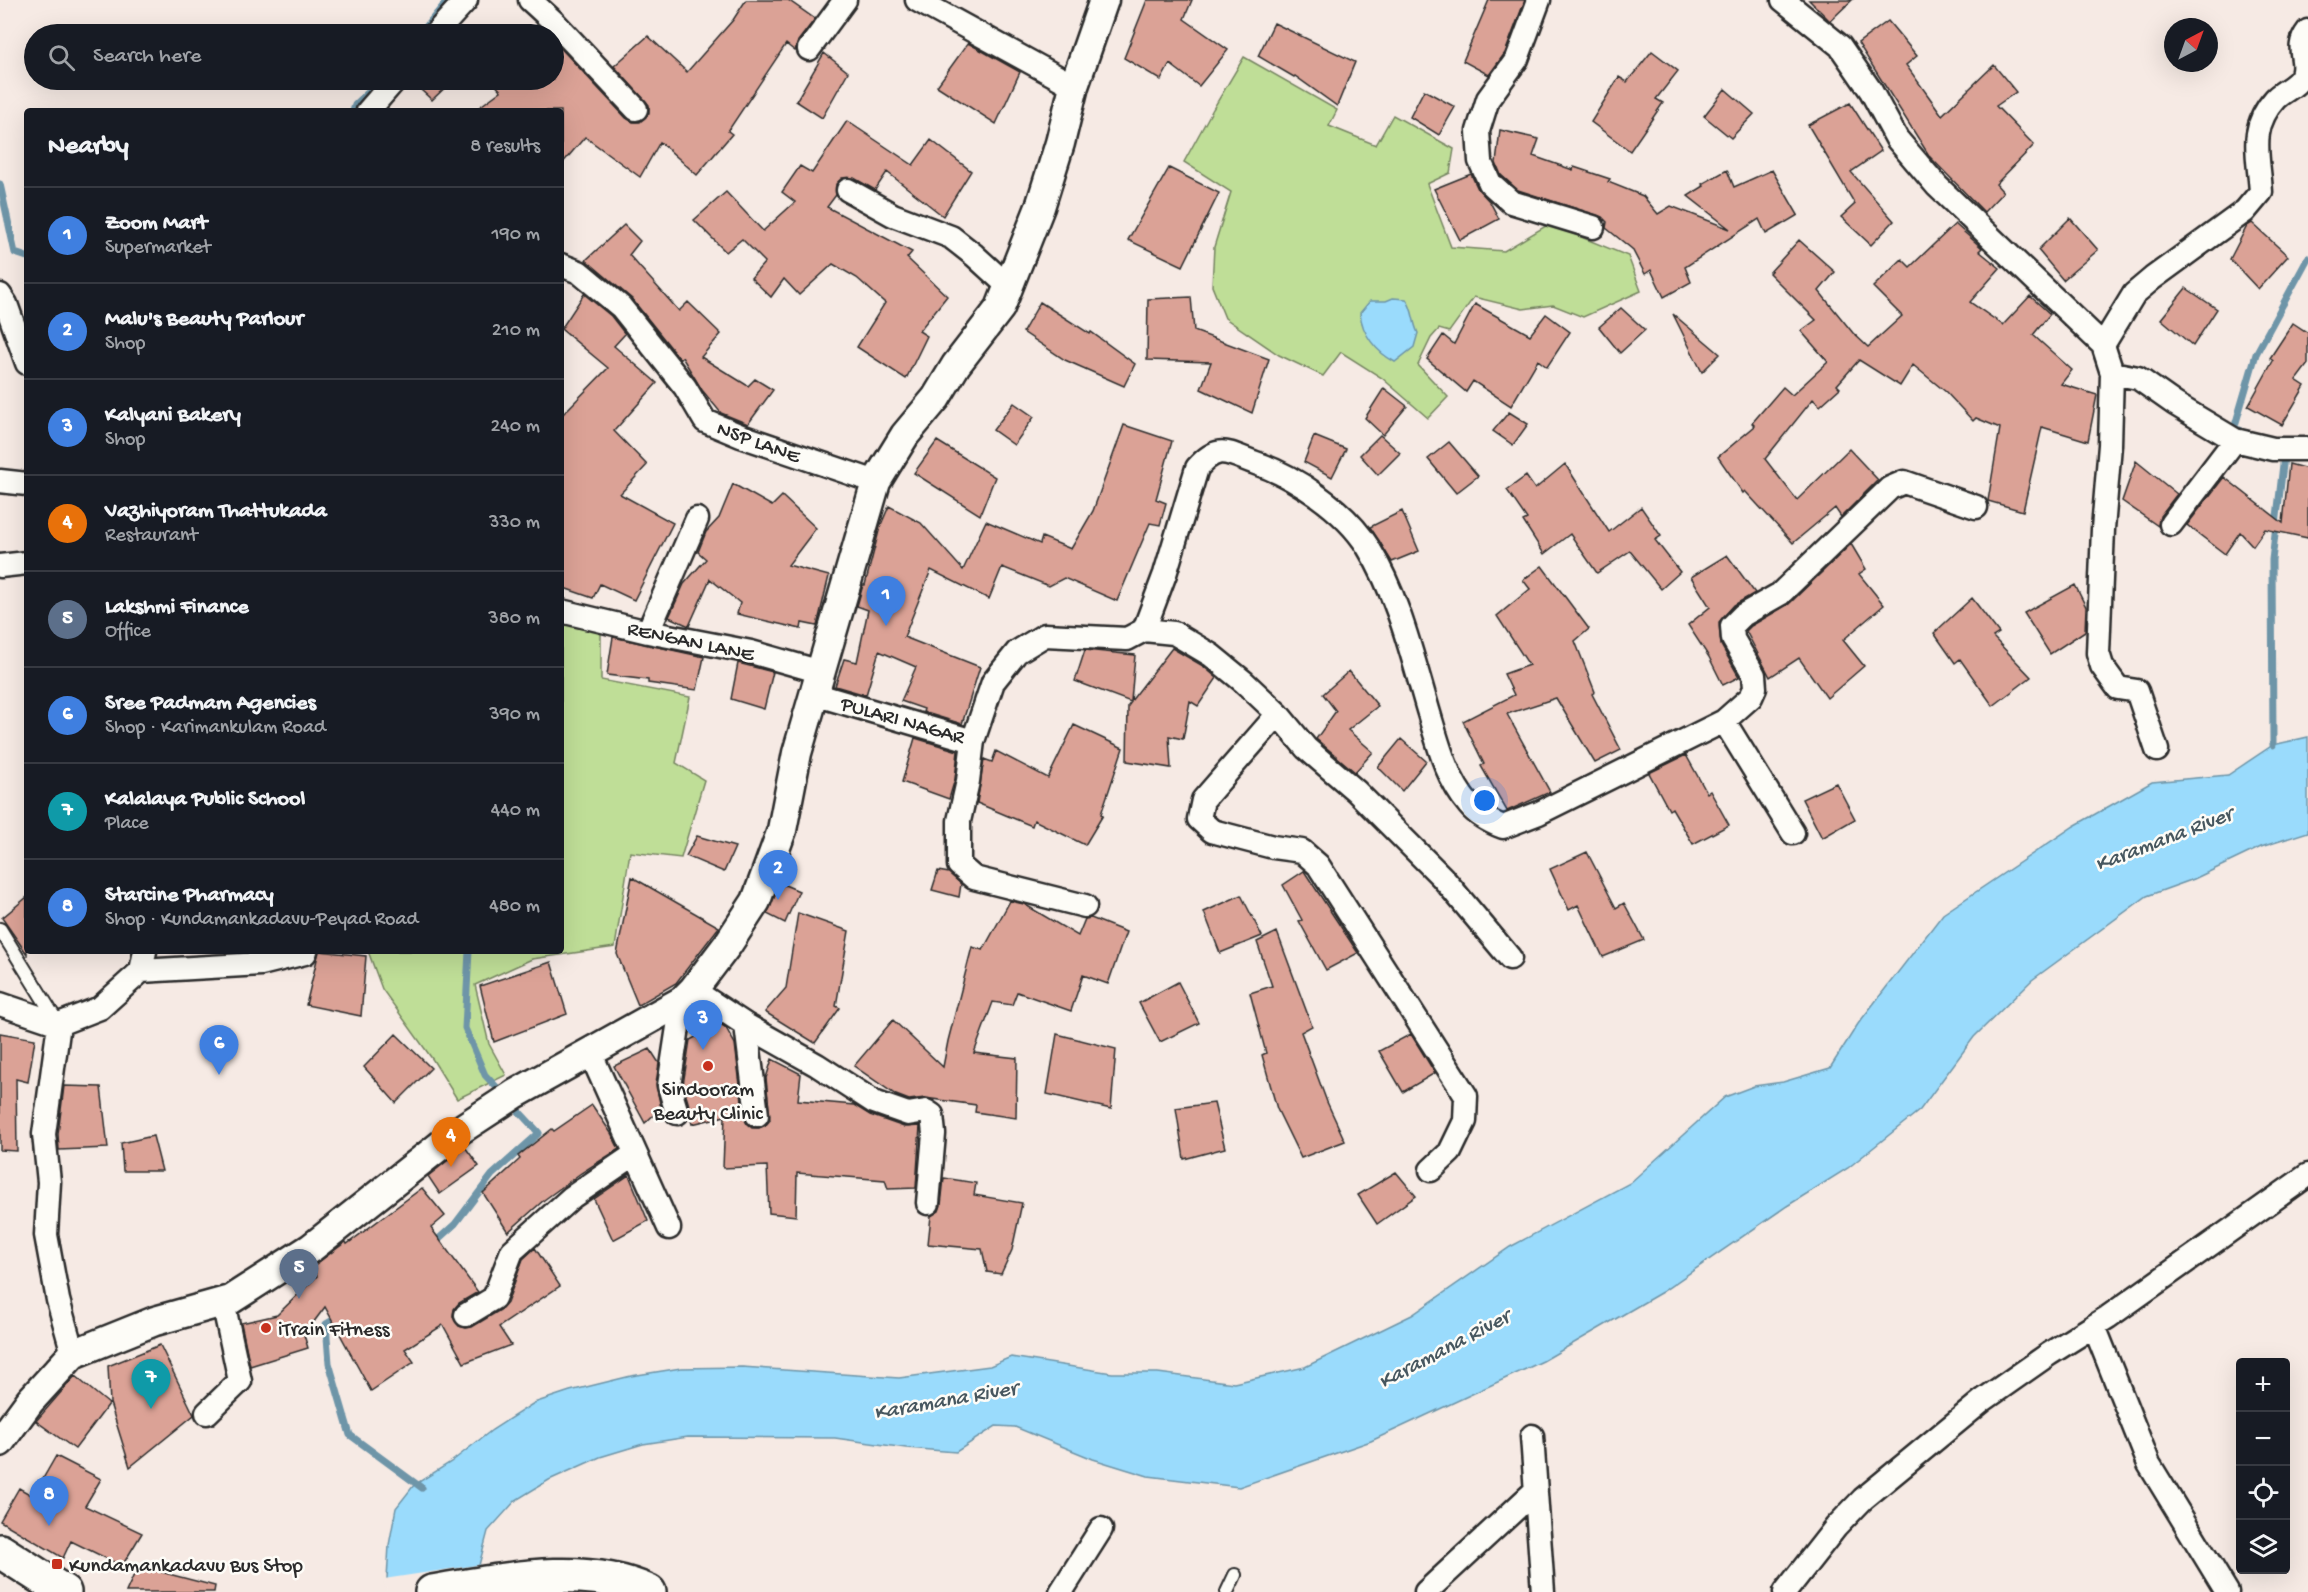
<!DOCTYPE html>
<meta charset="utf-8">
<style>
:root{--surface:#171b24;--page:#20242c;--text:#f1f3f6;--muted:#9ea1a6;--line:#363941;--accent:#c8321e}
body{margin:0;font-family:"Gochi Hand",sans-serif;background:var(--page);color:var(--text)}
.controls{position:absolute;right:18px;bottom:18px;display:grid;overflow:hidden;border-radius:6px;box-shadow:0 6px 24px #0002}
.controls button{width:54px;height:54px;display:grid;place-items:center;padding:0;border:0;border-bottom:2px solid var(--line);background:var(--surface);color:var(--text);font:30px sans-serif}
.compass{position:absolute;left:2164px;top:18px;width:54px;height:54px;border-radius:50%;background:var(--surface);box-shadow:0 6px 24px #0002;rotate:41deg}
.you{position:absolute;left:1485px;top:801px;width:21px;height:21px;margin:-15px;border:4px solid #fff;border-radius:50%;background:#1a73e8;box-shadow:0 0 0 9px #1a73e833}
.badge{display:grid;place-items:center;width:39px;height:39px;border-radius:50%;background:var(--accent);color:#fff;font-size:20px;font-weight:700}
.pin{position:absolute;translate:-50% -50px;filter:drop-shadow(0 2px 3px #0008)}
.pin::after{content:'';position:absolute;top:32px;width:21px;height:18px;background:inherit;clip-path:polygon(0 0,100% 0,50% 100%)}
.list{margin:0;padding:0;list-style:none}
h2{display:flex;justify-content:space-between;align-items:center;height:78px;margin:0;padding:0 24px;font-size:26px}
h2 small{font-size:20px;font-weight:400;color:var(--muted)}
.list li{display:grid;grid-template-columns:39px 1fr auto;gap:18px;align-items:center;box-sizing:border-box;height:96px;padding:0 24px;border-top:2px solid var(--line)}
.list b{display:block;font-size:22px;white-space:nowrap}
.list p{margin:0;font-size:20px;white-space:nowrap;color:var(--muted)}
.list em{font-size:20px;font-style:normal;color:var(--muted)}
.icon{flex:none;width:33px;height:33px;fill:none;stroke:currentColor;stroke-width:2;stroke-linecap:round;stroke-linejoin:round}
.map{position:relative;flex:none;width:2308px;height:1592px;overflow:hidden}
.search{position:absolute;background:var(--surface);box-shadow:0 6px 24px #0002;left:24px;top:24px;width:540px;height:66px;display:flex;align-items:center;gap:15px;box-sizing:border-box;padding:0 21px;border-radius:33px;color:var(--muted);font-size:22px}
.panel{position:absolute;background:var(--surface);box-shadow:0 6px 24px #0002;left:24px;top:108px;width:540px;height:846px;border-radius:6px}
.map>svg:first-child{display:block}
.green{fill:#bfde97;stroke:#758461;stroke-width:1.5}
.water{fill:#9adbfc;stroke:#6e95a8;stroke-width:1.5}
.pier{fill:#f6eae4}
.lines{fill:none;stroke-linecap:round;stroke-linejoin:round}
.stream{stroke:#6e95a8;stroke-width:7}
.building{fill:#dba296;stroke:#2b2b2b;stroke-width:1.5}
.service-casing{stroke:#2b2b2b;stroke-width:16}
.minor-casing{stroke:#2b2b2b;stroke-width:27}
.tertiary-casing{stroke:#2b2b2b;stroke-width:33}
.secondary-casing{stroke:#2b2b2b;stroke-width:38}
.service{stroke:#fdfcf7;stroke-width:12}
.minor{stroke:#fdfcf7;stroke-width:22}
.tertiary{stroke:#fdfcf7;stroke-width:28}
.secondary{stroke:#fdfcf7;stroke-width:33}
.poi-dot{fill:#c8321e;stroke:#fdfcf7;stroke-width:2}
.labels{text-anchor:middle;stroke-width:5;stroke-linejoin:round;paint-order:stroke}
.street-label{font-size:21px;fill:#2b2b2b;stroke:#fdfcf7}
.poi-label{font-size:21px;fill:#2b2b2b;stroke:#fdfcf7;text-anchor:start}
.water-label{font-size:22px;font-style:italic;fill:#47575f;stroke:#fdfcf7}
</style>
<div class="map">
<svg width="2308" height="1592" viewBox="0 0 2308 1592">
<rect width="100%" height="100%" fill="#f6eae4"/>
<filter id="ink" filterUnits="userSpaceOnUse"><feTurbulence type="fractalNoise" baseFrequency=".0167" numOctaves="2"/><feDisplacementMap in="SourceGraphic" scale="12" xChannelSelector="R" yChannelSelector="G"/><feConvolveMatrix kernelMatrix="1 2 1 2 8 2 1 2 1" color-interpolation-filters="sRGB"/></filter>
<g filter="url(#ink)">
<path class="green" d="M1244,57L1337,110L1329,126L1376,145L1393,115L1454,149L1450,173L1427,184L1451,247L1504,251L1549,224L1628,256L1641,291L1583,317L1553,305L1523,309L1474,297L1449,332L1439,329L1431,338L1418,365L1448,397L1428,418L1382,378L1341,352L1323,376L1279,355L1225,318L1212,286L1214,247L1231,192L1184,162L1213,109Z
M561,620L601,631V680L690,697L676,763L704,780L681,858L630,852L615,947L532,959L475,985L489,1044L506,1075L457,1099L433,1060L382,989L368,951H561Z"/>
<path class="water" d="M1393,298L1406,299C1414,310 1412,321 1418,333L1414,347L1395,362C1376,352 1362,334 1360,313L1370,301H1386Z
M2308,737V832L2261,847L2194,879L2147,896L2032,980L1974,1037L1920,1110L1848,1168L1787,1206L1662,1292L1543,1361L1371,1441L1239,1487L1148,1476L1093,1459L1015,1427L996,1426L956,1452L906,1448L835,1438L688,1437L643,1444L600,1457L549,1480L516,1500L488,1531L473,1588L389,1592L387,1579L389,1545L396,1508L414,1485L451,1462L492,1430L534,1403L570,1391L631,1376L681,1368L742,1367L899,1378L990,1366L1011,1357L1112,1373H1158L1234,1383L1305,1367L1412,1315L1510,1247L1630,1183L1725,1097L1754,1086L1783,1082L1830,1068L1858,1024L1943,914L2074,826L2152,782L2228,775L2273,745Z"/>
<path class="pier" d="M483,1564L476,1592H386L384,1579Z"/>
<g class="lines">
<path class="stream" d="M420,34L448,0
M353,111L355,105L381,80
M0,184L15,253L27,257
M2240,430L2234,429L2256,354L2308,258
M2273,745L2272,560L2284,456
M469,951L465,1028L485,1075L502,1093
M434,1243L455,1224L492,1175L539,1133L512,1104
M340,1316L326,1324L329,1363L350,1435L422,1488"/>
</g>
<path class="building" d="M746,0H788L815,19L798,41L795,51L786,44L728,131L732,134L697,175L660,142L640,177L585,137L561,165V111H474L501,91L491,80H554V41L626,118L633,122H640L649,113V105L614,66L648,36L687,72L733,20Z
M1147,0H1192L1184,19L1228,50L1199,86L1170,64L1161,80L1124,58Z
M1489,0H1525L1505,53L1489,75L1463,61Z
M1809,0H1852L1830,21Z
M1888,21L1917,56L1906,65L1942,115L1994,65L2016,92L1996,106L2034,145L1996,184L2003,192L1984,212L1930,157L1858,43Z
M1274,23L1355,62L1337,106L1295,76L1294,77L1258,56Z
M968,43L1020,72L996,124L937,86Z
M1652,51L1678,71L1656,99L1663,103L1630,151L1591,122L1619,77L1627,82Z
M824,53L848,72L822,118L796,101Z
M410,80H453L432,100Z
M1725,89L1754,114L1731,138L1704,116Z
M1424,90L1455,107L1439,135L1410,117Z
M1850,103L1881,151L1851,172L1894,221L1871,245L1841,217L1855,204L1808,125Z
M847,121L913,165L931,140L971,171L943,216L887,172L875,190L854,178H842L836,184V195L827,207L912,252L907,258L947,296L919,331L927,336L906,379L857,347L885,303L857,278L833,264L799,295L784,279L771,297L751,278L765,262L742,239L726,252L694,220L726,192L763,231L795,202L782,192L800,166L812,173Z
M1500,130L1539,139L1533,156L1573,170L1574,167L1610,179L1608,182L1643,196L1658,214L1671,206L1730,229L1688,196L1704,186L1702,184L1727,170L1734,187L1772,170L1798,215L1766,234L1759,219L1685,267L1691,282L1664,297L1651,270L1645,274L1632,249L1606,228L1607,222L1602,217L1518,190L1501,175L1496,163Z
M1169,168L1219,193L1183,266L1128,240Z
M1471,174L1478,189L1490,202L1499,219L1460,240L1434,189Z
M2070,218L2098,250L2063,280L2038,250Z
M2252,223L2288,256L2258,289L2230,259L2247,226Z
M1955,224L1982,248L1979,251L2000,268L1970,302L2003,325L2030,296L2050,314L2033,335L2072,370L2061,384L2097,395L2088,441L2042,427L2023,511L1988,501L2000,428L1976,418L1973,421L1946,392L1913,365L1900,386L1859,360L1837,385L1840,388L1820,406L1813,399L1765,459L1797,500L1849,449L1878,480L1841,517L1835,508L1793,543L1745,491L1743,493L1718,457L1755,426L1752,423L1783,387L1792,395L1828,362L1801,331L1816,320L1769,273L1799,240L1835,272L1819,291L1853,333L1868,347L1902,316L1873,287L1902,259L1910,267Z
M624,225L640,241L629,255L679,311L688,302L721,334L701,357L748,386L755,379L773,390L748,424L721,413L702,390L682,357L680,359L632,299L586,260Z
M2186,288L2217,309L2193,346L2161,319Z
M584,294L611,316L625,334L614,346L657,383L614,431L647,465L620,494L673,523L634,600L600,584L593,598L561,587V416L608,368L561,329Z
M1191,297L1194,331L1269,359L1252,413L1201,389L1211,362L1147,360L1148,299Z
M1040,302L1090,334L1091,332L1135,364L1124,386L1065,360L1023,332Z
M1475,304L1530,335L1546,314L1570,332L1547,367L1538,360L1511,406L1473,381L1466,392L1427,359L1443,335L1454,344Z
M1621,308L1645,330L1620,353L1599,327Z
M1673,314L1720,354L1702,372Z
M2293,323L2308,333V364L2296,380L2305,386L2282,425L2248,406L2273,361L2270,358Z
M1384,388L1407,406L1383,435L1365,418Z
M1014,403L1034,417L1014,445L993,430Z
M1509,412L1528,424L1513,445L1493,431Z
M1124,425L1172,441L1156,499L1166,503L1160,525L1150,523L1117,601L1064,578L1049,586L1002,567L989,599L931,570L904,637L980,667L962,724L923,712L924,709L901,701L916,667L879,651L866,695L835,686L844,659L857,662L868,610L857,606L863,585H865L880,527L889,506L921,523L963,570L986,521L1040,544L1042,537L1071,549L1093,511Z
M1380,435L1400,453L1378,475L1360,455Z
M1314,436L1346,449L1332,477L1304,462Z
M937,441L995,477L980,515L914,473Z
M1449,442L1478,476L1456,493L1428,459Z
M2136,461L2177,494L2160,516L2158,526L2122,501Z
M1565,464L1609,532L1641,507L1661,536L1655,540L1680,572L1661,589L1630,551L1597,573L1570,534L1544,554L1523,521L1527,519L1507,490L1526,476L1535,489Z
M2289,464L2308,469V538L2265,529L2253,546L2240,532L2225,554L2187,525L2224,477L2283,523Z
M733,484L772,506L782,496L816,528L788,565L829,576L817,626L802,623L801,629L737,614L740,603L710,579L689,626L669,617L684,584L706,559L698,552L706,532L719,518Z
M1402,511L1419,551L1392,562L1370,527Z
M1851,544L1866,569L1859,574L1884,605L1843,640L1864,666L1827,698L1799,658L1770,677L1746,631L1751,626L1789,604Z
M1727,555L1755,593L1734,605L1719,622L1721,645L1739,677L1723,685L1709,657L1688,625L1710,607L1691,577Z
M1542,566L1589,629L1575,641L1595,692L1592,694L1621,750L1595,763L1556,698L1507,714L1550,792L1507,811L1481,766L1484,764L1463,721L1514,695L1504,674L1529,665L1497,616L1530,589L1523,580Z
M2075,585L2086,607L2085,631L2050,654L2024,613Z
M1972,598L1999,633L1993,637L2031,677L1993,706L1960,659L1955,663L1934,633Z
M613,637L704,657L697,690L648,683V680L607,675Z
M1172,648L1203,666L1217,678L1198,706L1190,701L1183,739L1169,736L1171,768L1127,761L1128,706L1131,702L1075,681L1085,650L1135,655L1131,701Z
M738,663L773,672L764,709L731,699Z
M1349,671L1378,706L1348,730L1373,752L1355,772L1316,739L1336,711L1323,694Z
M1074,725L1123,748L1101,814L1103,815L1085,845L1034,820L1032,826L977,803L984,759L992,762L996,751L1048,778Z
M915,738L958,751L955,779L949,799L902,782Z
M1401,739L1426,761L1402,791L1378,767Z
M1686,755L1707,793L1710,791L1729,825L1693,844L1672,808L1669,810L1649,773Z
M1836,783L1855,819L1822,838L1802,799Z
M697,836L735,847L724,872L686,856Z
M1587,852L1616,908L1624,903L1644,940L1603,957L1578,905L1569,910L1550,869Z
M938,871L949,873L961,884L959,897L932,890Z
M1304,871L1358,953L1326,970L1299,921L1302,920L1283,885Z
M632,877L719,927L676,983L638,1005L617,954Z
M780,883L799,891L785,923L767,914Z
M1241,895L1262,936L1220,953L1204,912Z
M27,897V954L2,918Z
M1010,901L1024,904L1078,936L1085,919L1091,918L1126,932L1108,984L1083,975L1071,1011L1017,992L1012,1005L993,1002L974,1053L1017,1058L1016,1118L975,1112L976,1105L925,1098L909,1100L896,1095L854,1066L893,1020L943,1067L948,1041L972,947L983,950Z
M798,913L849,931L836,1006L840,1008L815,1043L765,1012L786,988Z
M1277,932L1312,1026L1301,1032L1327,1102L1345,1141L1301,1158L1277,1109L1262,1055L1266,1053L1250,993L1272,986L1257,942Z
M319,951L366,956L361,1016L306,1005Z
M551,962L567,1014L494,1042L480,986Z
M1178,982L1199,1023L1160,1042L1139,1003Z
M720,1024L726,1028L735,1044L744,1117L747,1124L752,1128H759L766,1125L770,1120L766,1078L772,1059L801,1074L798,1100L854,1105L870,1115L904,1127L920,1126L916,1188L888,1189L885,1180L797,1173L796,1216L769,1213L767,1166L723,1168L725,1116L692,1124L690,1117V1109L683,1085L690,1040Z
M0,1033L35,1039L28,1082L16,1079L17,1151L0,1150Z
M396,1034L431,1068L396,1103L364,1067Z
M1057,1034L1116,1049L1111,1109L1047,1094Z
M1411,1034L1435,1073L1403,1092L1379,1051Z
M650,1049L659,1063L656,1084L661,1108L645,1123L614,1066Z
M64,1086L101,1087L108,1148L59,1150L58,1134Z
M1214,1103L1225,1148L1184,1159L1176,1108Z
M592,1105L611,1133L619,1149L581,1173L544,1200L508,1232L483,1193L520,1159L518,1156L552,1129L554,1131Z
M153,1136L162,1171H123L121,1143Z
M465,1147L479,1166L440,1194L428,1176Z
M1396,1172L1416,1196L1377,1224L1358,1195Z
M629,1175L648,1221L613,1240L594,1199Z
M944,1178L976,1183L974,1195L1022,1203L1012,1250L1001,1274L987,1272L982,1249L928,1244L931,1216L939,1211L941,1205Z
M422,1188L445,1216L431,1228L478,1292L459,1303L454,1309L453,1316L459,1326L466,1328L472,1327L502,1309L507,1303L523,1259L535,1248L560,1286L499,1327L511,1345L464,1363L443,1325L405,1349L414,1362L371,1391L325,1307L304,1335L308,1348L250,1366L241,1323L277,1315L317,1276L312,1267L343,1244L346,1242L347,1244Z
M160,1345L194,1415L130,1467L110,1403L108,1366Z
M75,1376L109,1404L75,1449L36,1421Z
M56,1456L101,1479L85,1506L142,1533L122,1566L71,1541L63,1558L0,1521L19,1488L33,1496Z
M138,1566L215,1586L214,1592H126Z"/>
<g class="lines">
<g class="service-casing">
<path id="service" d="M0,929L58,1023
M1227,1592L1235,1575"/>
</g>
<g class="minor-casing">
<path id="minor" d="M530,0L554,22L636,109
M917,0L1074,86
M1539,0L1517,59L1488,99L1478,131L1480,161L1490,183L1511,202L1593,227
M1783,0L1840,46L1871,91L1897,139L1937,186L2103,345L2112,373L2138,378L2175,404L2235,440L2273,449H2308
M435,34L466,0
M809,49L845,0
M368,111L395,80
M848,190L893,215L951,237L974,255L1009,287
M561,265L579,272L621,307L685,387L705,421L741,436L876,482
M0,295L6,304L27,363
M2103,345L2134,294L2153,278L2245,211L2261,192C2259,156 2248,129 2275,99C2282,91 2298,86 2302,75C2308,59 2294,49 2308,31
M2112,373L2110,445L2103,529L2098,653L2102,666L2118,688L2137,691L2157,750
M0,481L27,484
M2171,524L2235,440
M0,566L27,563
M561,611L648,632L751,652L821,672
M1144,630L1165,574L1197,468C1218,444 1226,452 1253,462C1295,476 1345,510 1368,547C1398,596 1412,655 1428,710C1438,743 1446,778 1469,805C1478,816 1490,822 1503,827L1539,813L1724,721L1751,697L1755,688L1754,675L1733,639L1732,626L1743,615L1780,594L1890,488L1904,482L1976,507
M1144,630L1174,633L1211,655L1244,682L1278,714L1306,748L1356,791L1442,877L1510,958
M648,632L697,519
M814,694L973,741L993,682L1017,652L1045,635L1127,639L1144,630
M1278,714L1203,800L1199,819L1212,831L1273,847L1302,851L1318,865L1466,1096L1465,1121L1450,1152L1431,1170
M1724,721L1793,833
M973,741L968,781L959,821V865L974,878L1085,906
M141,971L261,964L305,953L306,951
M693,990L746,1025L817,1065L874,1102L908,1114L926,1111L932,1115L934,1134L928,1203
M0,1004L59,1024
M746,1025L757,1115
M590,1052L669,1228
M677,1113L669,1086L682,1001
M466,1315L494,1298L512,1251L572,1197L635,1154
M2094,1326L2149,1464L2227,1592
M73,1354L58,1300L46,1235L49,1182L44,1134L59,1024L100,1008L141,971L145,951
M207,1413L240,1381L223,1302
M1532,1436L1543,1592
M1061,1592L1101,1529
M1426,1592L1536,1490
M1785,1592L1836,1527L1863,1499L1982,1401L2049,1354L2108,1317L2308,1175"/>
</g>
<g class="tertiary-casing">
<path id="tertiary" d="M0,1442L30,1401L73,1354L155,1321L230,1300L311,1248L460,1130L515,1094L682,1001L693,990L728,944L756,901L782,830L797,753L876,482L905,435L936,398L956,365L1000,308L1040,207L1060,143L1074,86L1104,0"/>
</g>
<g class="secondary-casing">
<path id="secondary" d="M0,1551L64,1592
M432,1592C500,1581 583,1561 649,1592"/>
</g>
<use href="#service" class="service"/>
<use href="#minor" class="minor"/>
<use href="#tertiary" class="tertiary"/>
<use href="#secondary" class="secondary"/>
</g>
</g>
<g class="poi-dot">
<circle cx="708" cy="1066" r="6"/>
<circle cx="266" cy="1328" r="6"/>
<rect x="51" y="1558" width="12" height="12" rx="3"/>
</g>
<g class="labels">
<g class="street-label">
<text transform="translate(759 441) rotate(20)" y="7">NSP LANE</text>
<text transform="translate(691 640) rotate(12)" y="7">RENGAN LANE</text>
<text transform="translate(903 719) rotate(16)" y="7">PULARI NAGAR</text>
</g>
<g class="poi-label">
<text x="708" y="1095" text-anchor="middle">Sindooram<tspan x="708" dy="24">Beauty Clinic</tspan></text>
<text x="278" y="1335">iTrain Fitness</text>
<text x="69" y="1571">Kundamankadavu Bus Stop</text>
</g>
<g class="water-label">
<text transform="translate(2163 837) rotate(-21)" y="8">Karamana River</text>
<text transform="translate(1443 1347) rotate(-28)" y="8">Karamana River</text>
<text transform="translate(945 1398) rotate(-10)" y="8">Karamana River</text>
</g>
</g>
</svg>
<div class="controls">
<button>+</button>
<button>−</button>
<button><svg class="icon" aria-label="locate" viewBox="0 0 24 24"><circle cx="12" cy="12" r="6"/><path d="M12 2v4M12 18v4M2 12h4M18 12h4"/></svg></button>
<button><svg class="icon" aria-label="layers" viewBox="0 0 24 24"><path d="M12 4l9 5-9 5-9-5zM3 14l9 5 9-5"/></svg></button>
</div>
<svg class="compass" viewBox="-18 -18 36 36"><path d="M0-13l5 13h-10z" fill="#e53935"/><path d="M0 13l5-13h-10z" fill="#9ea1a6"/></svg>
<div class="you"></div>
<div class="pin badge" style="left:886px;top:626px;background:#3f7fe0">1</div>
<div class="pin badge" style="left:778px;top:900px;background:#3f7fe0">2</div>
<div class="pin badge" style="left:703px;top:1050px;background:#3f7fe0">3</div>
<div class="pin badge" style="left:451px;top:1167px;background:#e8710a">4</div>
<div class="pin badge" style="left:299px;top:1299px;background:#5c6f8a">5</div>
<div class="pin badge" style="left:219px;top:1075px;background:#3f7fe0">6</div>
<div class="pin badge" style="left:151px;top:1409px;background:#0f9aa8">7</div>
<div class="pin badge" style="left:49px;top:1526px;background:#3f7fe0">8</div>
<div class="search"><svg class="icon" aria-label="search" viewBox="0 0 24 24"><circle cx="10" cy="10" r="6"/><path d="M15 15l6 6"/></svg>Search here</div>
<section class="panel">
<h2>Nearby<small>8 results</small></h2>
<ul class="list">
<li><span class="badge" style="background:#3f7fe0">1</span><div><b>Zoom Mart</b><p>Supermarket</p></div><em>190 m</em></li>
<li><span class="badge" style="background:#3f7fe0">2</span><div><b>Malu's Beauty Parlour</b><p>Shop</p></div><em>210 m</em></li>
<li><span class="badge" style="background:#3f7fe0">3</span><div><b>Kalyani Bakery</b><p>Shop</p></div><em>240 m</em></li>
<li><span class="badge" style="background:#e8710a">4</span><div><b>Vazhiyoram Thattukada</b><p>Restaurant</p></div><em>330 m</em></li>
<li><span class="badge" style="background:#5c6f8a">5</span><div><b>Lakshmi Finance</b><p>Office</p></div><em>380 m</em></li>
<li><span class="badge" style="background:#3f7fe0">6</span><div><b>Sree Padmam Agencies</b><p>Shop · Karimankulam Road</p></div><em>390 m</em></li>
<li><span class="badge" style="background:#0f9aa8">7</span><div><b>Kalalaya Public School</b><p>Place</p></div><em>440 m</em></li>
<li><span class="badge" style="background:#3f7fe0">8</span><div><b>Starcine Pharmacy</b><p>Shop · Kundamankadavu-Peyad Road</p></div><em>480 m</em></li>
</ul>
</section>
</div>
